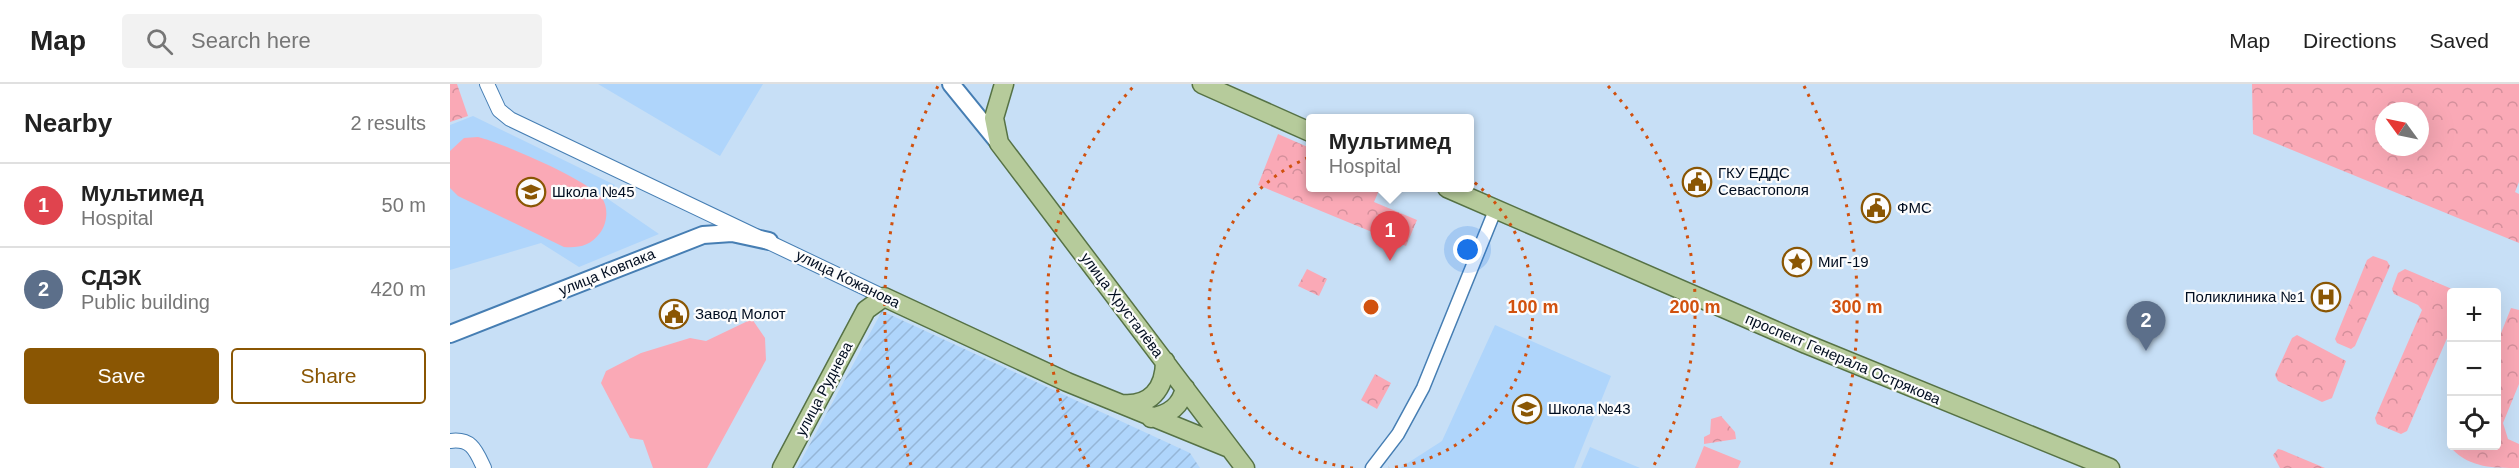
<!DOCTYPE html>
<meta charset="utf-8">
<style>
:root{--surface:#fff;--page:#f2f2f2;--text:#222;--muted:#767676;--line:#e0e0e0;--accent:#8a5603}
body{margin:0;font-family:Helvetica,sans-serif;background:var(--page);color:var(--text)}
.controls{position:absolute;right:18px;bottom:18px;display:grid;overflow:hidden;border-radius:6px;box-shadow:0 6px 24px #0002}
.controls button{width:54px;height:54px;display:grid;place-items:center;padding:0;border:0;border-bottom:2px solid var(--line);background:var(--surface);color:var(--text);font:30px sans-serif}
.compass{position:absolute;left:1925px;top:18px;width:54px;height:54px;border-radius:50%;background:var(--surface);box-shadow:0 6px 24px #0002;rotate:303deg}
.you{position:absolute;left:1018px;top:166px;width:21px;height:21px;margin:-15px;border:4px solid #fff;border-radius:50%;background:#1a73e8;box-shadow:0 0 0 9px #1a73e833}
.badge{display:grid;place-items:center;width:39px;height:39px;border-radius:50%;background:var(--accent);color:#fff;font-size:20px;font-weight:700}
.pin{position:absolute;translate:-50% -50px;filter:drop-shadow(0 2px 3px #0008)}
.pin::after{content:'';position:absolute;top:32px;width:21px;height:18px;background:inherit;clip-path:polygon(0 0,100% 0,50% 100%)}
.popup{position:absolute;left:856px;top:30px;width:168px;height:78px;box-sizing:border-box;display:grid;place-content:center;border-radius:6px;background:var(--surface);filter:drop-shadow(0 2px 4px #0005);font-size:20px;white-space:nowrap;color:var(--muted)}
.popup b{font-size:22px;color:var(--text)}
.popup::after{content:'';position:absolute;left:50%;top:100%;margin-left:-12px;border:12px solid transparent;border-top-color:var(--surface)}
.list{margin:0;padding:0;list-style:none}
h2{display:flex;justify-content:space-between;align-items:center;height:78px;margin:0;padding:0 24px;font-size:26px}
h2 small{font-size:20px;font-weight:400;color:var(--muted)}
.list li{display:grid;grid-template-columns:39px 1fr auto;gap:18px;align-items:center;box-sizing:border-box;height:84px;padding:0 24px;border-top:2px solid var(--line)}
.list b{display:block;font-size:22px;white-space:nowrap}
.list p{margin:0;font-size:20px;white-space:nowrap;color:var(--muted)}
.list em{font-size:20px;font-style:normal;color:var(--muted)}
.actions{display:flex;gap:12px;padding:18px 24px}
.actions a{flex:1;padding:14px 0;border:2px solid var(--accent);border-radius:6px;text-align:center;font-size:21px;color:var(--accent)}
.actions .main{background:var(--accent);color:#fff}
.icon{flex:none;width:33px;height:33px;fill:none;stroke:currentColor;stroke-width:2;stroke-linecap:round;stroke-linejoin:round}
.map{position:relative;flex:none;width:2069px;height:384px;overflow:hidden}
header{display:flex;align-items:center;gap:36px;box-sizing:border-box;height:84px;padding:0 30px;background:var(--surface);border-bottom:2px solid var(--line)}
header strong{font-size:28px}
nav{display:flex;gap:33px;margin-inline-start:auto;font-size:21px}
.search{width:420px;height:54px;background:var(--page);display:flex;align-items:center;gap:15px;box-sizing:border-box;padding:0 21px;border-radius:6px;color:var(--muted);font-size:22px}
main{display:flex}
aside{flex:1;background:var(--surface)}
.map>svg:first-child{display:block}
.built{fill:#afd5fb}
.industrial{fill:url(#industrial-furrows)}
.grass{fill:#faa9b6}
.forest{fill:url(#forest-crowns);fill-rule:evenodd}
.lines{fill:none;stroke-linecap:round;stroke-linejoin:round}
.minor-casing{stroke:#467eb3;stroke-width:15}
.tertiary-casing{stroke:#467eb3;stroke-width:16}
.secondary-casing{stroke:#467eb3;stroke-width:20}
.primary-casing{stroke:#567245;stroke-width:21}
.minor{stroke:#fff;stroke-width:12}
.tertiary{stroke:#fff;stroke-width:14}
.secondary{stroke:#fff;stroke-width:16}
.primary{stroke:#b6cb9b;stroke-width:18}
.ring{fill:none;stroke:#d1510e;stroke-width:3;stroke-dasharray:3 6}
.labels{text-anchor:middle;stroke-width:4.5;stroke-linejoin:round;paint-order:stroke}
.poi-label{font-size:15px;fill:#000d20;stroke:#fcfcfc;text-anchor:start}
.street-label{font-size:15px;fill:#000d20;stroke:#fcfcfc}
.centre{fill:#d1510e;stroke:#fcfcfc;stroke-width:3}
.ring-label{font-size:18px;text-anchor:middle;font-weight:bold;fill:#d1510e;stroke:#fcfcfc;stroke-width:4.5;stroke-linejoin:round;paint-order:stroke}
</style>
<header>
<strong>Map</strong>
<div class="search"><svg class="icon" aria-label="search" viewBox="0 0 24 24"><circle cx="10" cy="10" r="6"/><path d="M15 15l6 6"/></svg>Search here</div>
<nav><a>Map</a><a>Directions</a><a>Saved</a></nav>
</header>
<main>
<aside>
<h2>Nearby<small>2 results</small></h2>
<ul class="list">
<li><span class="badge" style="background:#e0444e">1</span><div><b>Мультимед</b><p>Hospital</p></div><em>50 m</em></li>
<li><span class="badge" style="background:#5c6f8a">2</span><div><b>СДЭК</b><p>Public building</p></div><em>420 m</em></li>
</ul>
<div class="actions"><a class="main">Save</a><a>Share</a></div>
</aside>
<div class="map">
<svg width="2069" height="384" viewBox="0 0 2069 384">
<defs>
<pattern id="industrial-furrows" width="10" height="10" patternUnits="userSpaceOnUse" patternTransform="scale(1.5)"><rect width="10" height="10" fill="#afd5fb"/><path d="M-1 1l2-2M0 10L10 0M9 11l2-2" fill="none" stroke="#95b6d7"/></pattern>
<pattern id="forest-crowns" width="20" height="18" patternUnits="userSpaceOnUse" patternTransform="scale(1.5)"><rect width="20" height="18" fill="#faa9b6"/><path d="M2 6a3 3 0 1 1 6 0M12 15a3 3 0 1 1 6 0" fill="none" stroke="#d4909c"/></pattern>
</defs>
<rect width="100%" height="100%" fill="#c7dff6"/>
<path class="built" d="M148,0H313L270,72Z
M23,32L165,101L158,115L209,150L129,183L91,159L0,186V41Z
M1045,241L1161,292L1124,384H950L992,357Z
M1140,363L1190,384H1131Z"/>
<path class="industrial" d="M432,227L740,369L750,384H347Z"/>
<path class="grass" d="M28,53C52,59 138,96 152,114C159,124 157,140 150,149C140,162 129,164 114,163L8,112L0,104V67L14,54Z
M302,235L315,254L316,276L257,384H203L193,356L180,354L151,299L156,287L191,269L240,254L256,257Z
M1254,362L1291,377L1288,384H1245Z"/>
<path class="forest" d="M0,0H7L18,32L0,38Z
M1802,0H2069V98L2065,108L2069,110V159L1803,50ZM1934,27H1970V63H1934Z
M828,50L860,64V104H930L924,118L967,136L956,162L808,101Z
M1923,172L1937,177L1940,182L1905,262L1901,265L1887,259L1885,255L1917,176Z
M857,185L877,195L869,212L848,202Z
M1955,185L2009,208H2002L2001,245L1957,347L1951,350L1927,340L1925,334L1972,226L1968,221L1944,210L1942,205L1948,189Z
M2061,224L2069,226V300L2053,339L2058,355L2069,360V384C2044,384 2020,384 2002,365L2004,362H2046L2047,259Z
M1847,251L1896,277L1882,314L1872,318L1828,297L1825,291L1842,254Z
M925,290L941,299L927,325L911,316Z
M1271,332L1285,348L1286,355L1254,360V353L1260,350L1261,335Z
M1828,365L1832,366L1875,384H1830L1823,371Z"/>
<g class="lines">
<g class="minor-casing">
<path id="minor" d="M922,384L948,350L973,304L1046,124"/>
</g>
<g class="tertiary-casing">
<path id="tertiary" d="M37,0L49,26L60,35L434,213
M0,357C22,354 26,367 34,384"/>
</g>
<g class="secondary-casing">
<path id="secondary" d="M501,0L549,59
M0,250L253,151L282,149L319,157"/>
</g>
<g class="primary-casing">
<path id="primary" d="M554,0L544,34L549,59L795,384
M752,0L860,48
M997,104L1356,260L1660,384
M671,320C700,323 715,305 715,277
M701,334C720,330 731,322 735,304
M332,384L416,226L434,213L617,298L779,364"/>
</g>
<use href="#minor" class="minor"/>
<use href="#tertiary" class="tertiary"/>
<use href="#secondary" class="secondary"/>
<use href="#primary" class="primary"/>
</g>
<g class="ring">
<path d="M903 384A162 162 0 1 1 939 384"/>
<path d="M639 383A324 324 0 0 1 684 2M1158 2A324 324 0 0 1 1203 383"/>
<path d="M461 381A486 486 0 0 1 488 2M1354 2A486 486 0 0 1 1381 381"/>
</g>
<defs>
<g id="civic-ring" transform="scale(1.5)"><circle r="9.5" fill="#fcfcfc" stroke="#8a5603" stroke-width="1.5"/><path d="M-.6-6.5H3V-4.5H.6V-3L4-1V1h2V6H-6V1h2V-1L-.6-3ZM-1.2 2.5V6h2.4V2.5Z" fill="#8a5603"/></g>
<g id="school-ring" transform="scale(1.5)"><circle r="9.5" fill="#fcfcfc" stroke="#8a5603" stroke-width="1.5"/><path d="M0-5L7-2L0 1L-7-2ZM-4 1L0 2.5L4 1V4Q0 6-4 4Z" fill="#8a5603"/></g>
<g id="sight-ring" transform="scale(1.5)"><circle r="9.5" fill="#fcfcfc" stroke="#8a5603" stroke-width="1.5"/><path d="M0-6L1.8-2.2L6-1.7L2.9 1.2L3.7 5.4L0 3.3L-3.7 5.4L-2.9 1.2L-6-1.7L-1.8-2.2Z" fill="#8a5603"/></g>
<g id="hospital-ring" transform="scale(1.5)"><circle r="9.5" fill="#fcfcfc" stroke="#8a5603" stroke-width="1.5"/><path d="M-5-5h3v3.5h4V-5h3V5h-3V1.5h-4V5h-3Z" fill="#8a5603"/></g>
</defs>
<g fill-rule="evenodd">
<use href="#civic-ring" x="1247" y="98"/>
<use href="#school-ring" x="81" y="108"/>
<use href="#civic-ring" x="1426" y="124"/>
<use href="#sight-ring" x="1347" y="178"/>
<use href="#hospital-ring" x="1876" y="213"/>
<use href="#civic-ring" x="224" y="230"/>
<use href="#school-ring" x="1077" y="325"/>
</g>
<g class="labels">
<g class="poi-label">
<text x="1268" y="94">ГКУ ЕДДС<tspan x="1268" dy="17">Севастополя</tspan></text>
<text x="102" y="113">Школа №45</text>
<text x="1447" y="129">ФМС</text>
<text x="1368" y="183">МиГ-19</text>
<text x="1855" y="218" text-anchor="end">Поликлиника №1</text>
<text x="245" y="235">Завод Молот</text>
<text x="1098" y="330">Школа №43</text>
</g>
<g class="street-label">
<text transform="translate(157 188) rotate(-22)" y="5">улица Ковпака</text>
<text transform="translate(398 195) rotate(26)" y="5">улица Кожанова</text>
<text transform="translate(672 221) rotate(53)" y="5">улица Хрусталёва</text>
<text transform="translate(1393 275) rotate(23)" y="5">проспект Генерала Острякова</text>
<text transform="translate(374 305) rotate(-62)" y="5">улица Руднева</text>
</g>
</g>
<circle cx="921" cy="223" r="9" class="centre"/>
<g class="ring-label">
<text x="1083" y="229">100 m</text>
<text x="1245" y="229">200 m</text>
<text x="1407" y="229">300 m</text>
</g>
</svg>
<div class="controls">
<button>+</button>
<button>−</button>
<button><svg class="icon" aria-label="locate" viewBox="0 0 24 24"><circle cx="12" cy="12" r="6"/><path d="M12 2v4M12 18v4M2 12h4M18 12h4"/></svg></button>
</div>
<svg class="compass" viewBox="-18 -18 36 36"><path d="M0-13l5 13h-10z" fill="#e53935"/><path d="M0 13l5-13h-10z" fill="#767676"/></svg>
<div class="you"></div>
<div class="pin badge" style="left:940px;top:177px;background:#e0444e">1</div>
<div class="popup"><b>Мультимед</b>Hospital</div>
<div class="pin badge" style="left:1696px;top:267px;background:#5c6f8a">2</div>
</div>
</main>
